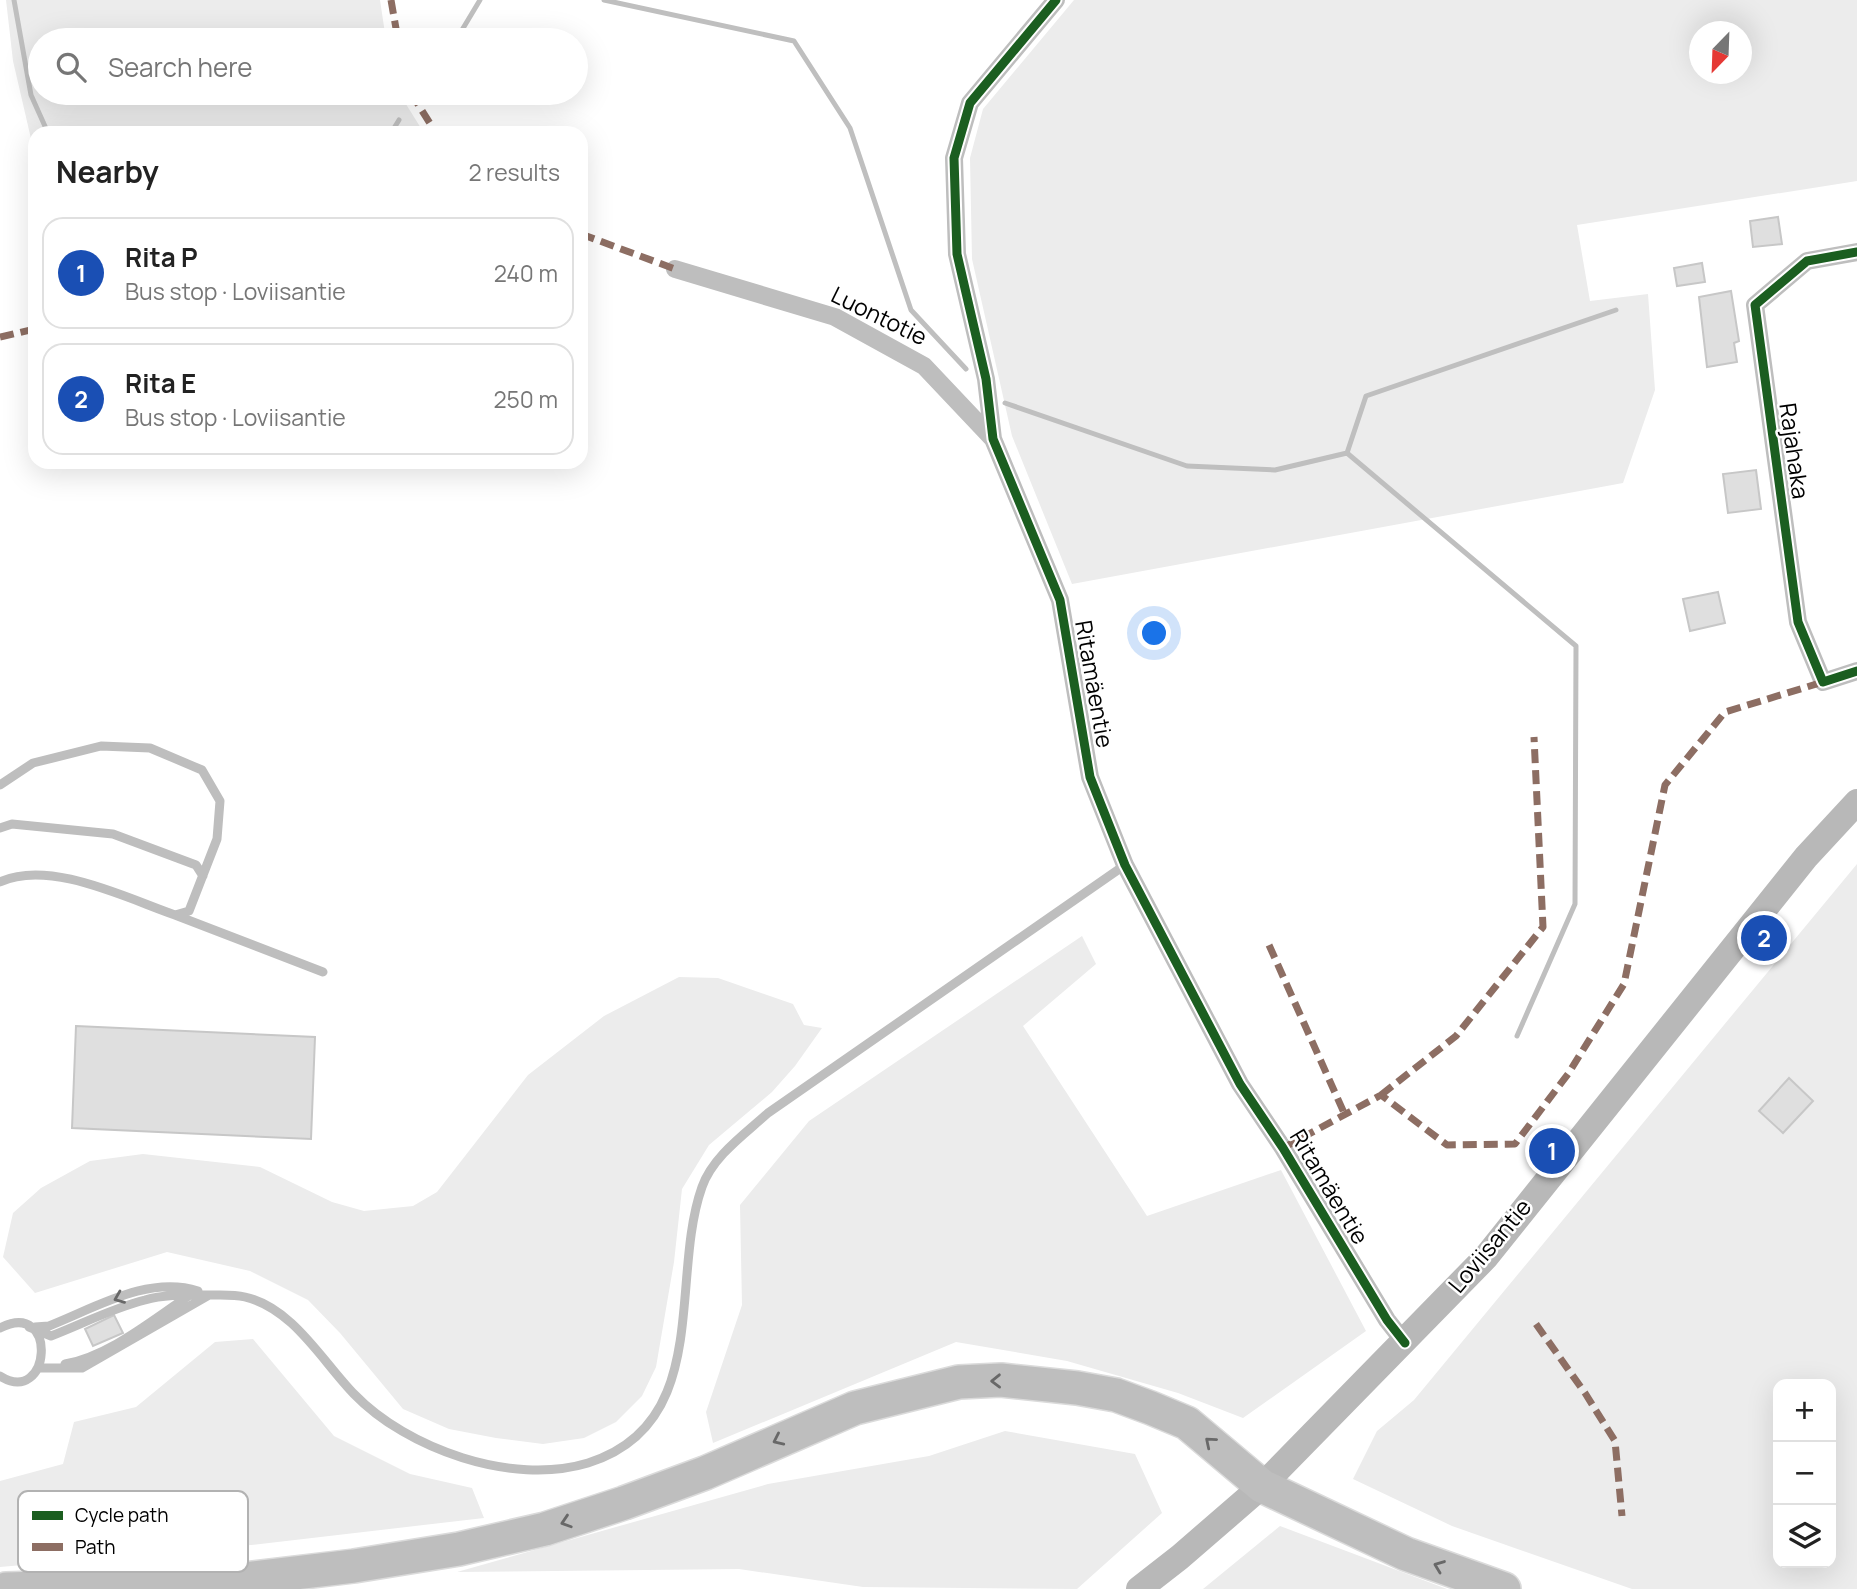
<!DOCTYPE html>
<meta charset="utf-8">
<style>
:root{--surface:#fff;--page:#f2f2f2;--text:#222;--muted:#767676;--line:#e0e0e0;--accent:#595959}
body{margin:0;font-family:Manrope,sans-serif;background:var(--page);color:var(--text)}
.controls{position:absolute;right:21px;bottom:21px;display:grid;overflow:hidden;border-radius:14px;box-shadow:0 7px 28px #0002}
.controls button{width:63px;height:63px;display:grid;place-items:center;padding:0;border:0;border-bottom:2px solid var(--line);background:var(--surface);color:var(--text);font:35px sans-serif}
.compass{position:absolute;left:1689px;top:21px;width:63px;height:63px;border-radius:50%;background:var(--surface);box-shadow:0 7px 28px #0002;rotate:203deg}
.you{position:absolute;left:1155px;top:634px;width:24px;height:24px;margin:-18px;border:5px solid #fff;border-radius:50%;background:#1a73e8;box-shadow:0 0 0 10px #1a73e833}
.badge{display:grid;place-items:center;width:46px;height:46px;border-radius:50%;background:var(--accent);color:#fff;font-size:23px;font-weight:700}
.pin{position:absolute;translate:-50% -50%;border:4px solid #fff;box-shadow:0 2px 7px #0006}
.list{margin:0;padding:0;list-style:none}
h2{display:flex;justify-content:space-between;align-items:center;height:91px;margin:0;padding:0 28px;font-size:30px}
h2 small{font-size:23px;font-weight:400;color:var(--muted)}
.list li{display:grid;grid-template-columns:46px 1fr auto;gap:21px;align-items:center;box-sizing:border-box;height:112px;margin:0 14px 14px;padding:0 14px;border:2px solid var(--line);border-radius:21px}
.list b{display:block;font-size:26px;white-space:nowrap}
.list p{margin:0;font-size:23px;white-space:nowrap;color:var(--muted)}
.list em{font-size:23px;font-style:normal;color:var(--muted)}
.icon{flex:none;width:38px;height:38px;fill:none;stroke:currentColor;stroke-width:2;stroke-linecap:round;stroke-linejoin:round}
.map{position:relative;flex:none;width:1857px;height:1589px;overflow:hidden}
.search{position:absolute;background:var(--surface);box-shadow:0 7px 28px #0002;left:28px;top:28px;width:560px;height:77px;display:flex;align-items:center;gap:18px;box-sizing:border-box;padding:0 24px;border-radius:38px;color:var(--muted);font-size:26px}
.panel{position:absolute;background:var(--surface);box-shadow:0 7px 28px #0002;left:28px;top:126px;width:560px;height:343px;border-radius:21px}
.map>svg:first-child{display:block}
.green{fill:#ececec;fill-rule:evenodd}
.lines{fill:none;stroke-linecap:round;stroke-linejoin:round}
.stream{stroke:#bfbfbf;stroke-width:5}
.building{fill:#dfdfdf;stroke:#c7c7c7;stroke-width:2}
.motorway-casing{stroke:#dbdbdb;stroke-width:36}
.service{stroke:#bebebe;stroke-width:9}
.minor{stroke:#bebebe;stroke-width:18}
.secondary{stroke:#b8b8b8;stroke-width:26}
.motorway{stroke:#bebebe;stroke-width:33}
.quiet{stroke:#8d6e63;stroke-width:7;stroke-dasharray:14 7;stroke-linecap:butt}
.cycleway-casing{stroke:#fff;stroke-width:13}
.cycleway{stroke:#1b5e20;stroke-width:9}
.oneway{stroke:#686868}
.labels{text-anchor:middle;stroke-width:5;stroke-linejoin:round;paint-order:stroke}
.street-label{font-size:23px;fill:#000;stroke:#fff}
.key{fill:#fff;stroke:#b2b2b2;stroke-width:2}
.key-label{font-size:19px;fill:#000}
</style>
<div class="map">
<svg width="1857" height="1589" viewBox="0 0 1857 1589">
<rect width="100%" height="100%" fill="#fff"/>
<path class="green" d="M6,0H380L386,40H40V93H399L424,133H35V156L13,61Z
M1074,0H1857V181L1577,225L1590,301L1648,294L1655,390L1623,483L1072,584L1012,436L972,259L970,158L983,109ZM1700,32H1742V74H1700Z
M1857,864V1589H1632L1452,1526L1353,1479L1377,1431L1414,1400ZM1778,1384H1831V1563H1778Z
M1082,936L1096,964L1023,1026L1147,1216L1281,1170L1366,1331L1243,1418L1178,1393L1067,1361L956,1342L713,1443L706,1412L742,1305L740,1205L809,1121Z
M679,977L718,978L793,1004L804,1025L822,1028L795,1066L772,1092L709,1145L682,1189L674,1262L656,1367L642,1396L616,1422L584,1438L543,1444L496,1438L449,1429L403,1409L340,1333L308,1300L250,1271L167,1252L35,1293L3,1257L13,1213L41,1188L90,1161L143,1154L260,1167L332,1202L364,1211L413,1206L437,1192L528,1075L604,1016Z
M253,1339L334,1436L410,1474L472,1488L484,1518L251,1545L0,1567V1481L63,1464L74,1422L136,1407L215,1342Z
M1005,1431L1135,1454L1162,1513L1077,1589L863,1587L739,1569L457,1572L768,1484L929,1456Z
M1280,1526L1447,1589H1203Z"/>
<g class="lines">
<path class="stream" d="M14,0L31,95L48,133
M604,0L794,41L850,128L911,310L966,369
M456,40L480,0
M423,95L424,93
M391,133L399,120
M1005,403L1187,466L1275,470L1347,453L1366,396L1616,310
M1347,453L1576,646L1575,904L1517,1036"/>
</g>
<path class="building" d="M1778,217L1782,244L1753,247L1750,221Z
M1702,263L1705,282L1677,286L1674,268Z
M1731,291L1739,341L1734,343L1737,362L1707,367L1699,297Z
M1756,470L1761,509L1728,513L1723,474Z
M1718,592L1725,623L1690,631L1683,599Z
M76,1026L315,1037L311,1139L72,1128Z
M1789,1078L1813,1101L1783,1133L1759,1111Z
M114,1315L123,1333L93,1346L85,1329Z"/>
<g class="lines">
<g class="motorway-casing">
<path id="motorway" d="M6,1589L211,1583L354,1566L459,1549L545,1529L624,1503L705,1473L855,1408L959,1382L1001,1380L1077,1388L1116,1395L1151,1408L1187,1423L1262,1486L1406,1554L1504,1589"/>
</g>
<path class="service" d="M0,785L33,763L101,746L150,748L202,770L220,801L217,839L189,911L175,915C126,898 49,859 0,882
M0,828L12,824L113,834L196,865L203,876
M175,915L323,972
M29,1327L51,1336C82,1324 113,1308 145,1300C165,1294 188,1295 208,1295C221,1295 233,1294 245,1297C293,1308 322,1361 354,1394C407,1449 512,1486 588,1463C713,1424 669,1280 702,1187C713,1156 745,1134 768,1113L1125,865
M35,1327L49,1326C95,1308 148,1275 198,1291
M0,1328C59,1298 51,1408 0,1376
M65,1364C110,1356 153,1319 190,1295
M38,1368H82L209,1295"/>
<path class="minor" d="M1056,0L970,103L954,158L957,254L986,379L993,439L1060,600L1090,777L1125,865L1240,1084L1283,1148L1387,1320L1405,1343
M1857,252L1807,261L1755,305L1798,622L1823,682L1857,671
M675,269L835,317L924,366L993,439"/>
<path class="secondary" d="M1139,1589L1180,1557L1262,1486L1486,1257L1806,857L1857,802"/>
<use href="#motorway" class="motorway"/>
<path class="quiet" d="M391,0L398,40
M411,93L436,133
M581,234L675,269
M0,337L35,329
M1269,945L1345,1115
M1381,1095L1456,1036L1543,927L1534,737
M1283,1148L1381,1095L1447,1145L1515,1144L1568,1074L1624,984L1665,785L1725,712L1823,682
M1536,1324L1585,1393L1615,1441L1622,1516"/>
<g class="cycleway-casing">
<path id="cycleway" d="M1056,0L970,103L954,158L957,254L986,379L993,439L1060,600L1090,777L1125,865L1240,1084L1283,1148L1387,1320L1405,1343
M1857,252L1807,261L1755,305L1798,622L1823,682L1857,671"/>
</g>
<use href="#cycleway" class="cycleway"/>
</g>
<defs><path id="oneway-chevron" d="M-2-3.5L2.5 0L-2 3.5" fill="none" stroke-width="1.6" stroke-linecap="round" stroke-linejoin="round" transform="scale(1.75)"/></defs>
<g class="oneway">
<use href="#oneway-chevron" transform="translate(119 1298) rotate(158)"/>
<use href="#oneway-chevron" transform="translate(996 1381) rotate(179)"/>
<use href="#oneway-chevron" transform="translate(778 1440) rotate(155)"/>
<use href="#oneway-chevron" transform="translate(1210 1442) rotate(-140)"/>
<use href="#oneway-chevron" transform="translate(566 1522) rotate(162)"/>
<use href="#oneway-chevron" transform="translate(1439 1566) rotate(-159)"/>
</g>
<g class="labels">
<g class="street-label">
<text transform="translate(879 316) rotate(26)" y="8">Luontotie</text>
<text transform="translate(1794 451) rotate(82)" y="8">Rajahaka</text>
<text transform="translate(1094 684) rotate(80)" y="8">Ritamäentie</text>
<text transform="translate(1329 1187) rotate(59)" y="8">Ritamäentie</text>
<text transform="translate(1490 1246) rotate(-50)" y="8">Loviisantie</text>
</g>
</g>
<rect x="18" y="1491" width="230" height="81" rx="10" class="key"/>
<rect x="32" y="1511" width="31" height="9" fill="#1b5e20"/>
<rect x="32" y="1543" width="31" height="8" fill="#8d6e63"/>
<g class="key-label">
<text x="75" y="1522">Cycle path</text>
<text x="75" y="1554">Path</text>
</g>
</svg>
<div class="controls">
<button>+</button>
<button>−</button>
<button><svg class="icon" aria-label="layers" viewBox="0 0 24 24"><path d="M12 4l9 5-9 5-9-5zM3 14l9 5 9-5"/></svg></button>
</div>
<svg class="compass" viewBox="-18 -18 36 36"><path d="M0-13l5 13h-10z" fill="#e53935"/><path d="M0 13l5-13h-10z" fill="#767676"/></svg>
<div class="you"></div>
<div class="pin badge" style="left:1552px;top:1151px;background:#1a4fb4">1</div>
<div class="pin badge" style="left:1764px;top:938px;background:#1a4fb4">2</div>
<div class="search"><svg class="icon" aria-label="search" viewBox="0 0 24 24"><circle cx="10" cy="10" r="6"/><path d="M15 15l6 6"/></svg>Search here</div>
<section class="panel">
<h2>Nearby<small>2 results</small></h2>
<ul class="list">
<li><span class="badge" style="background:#1a4fb4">1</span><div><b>Rita P</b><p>Bus stop · Loviisantie</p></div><em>240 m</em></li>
<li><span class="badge" style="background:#1a4fb4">2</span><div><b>Rita E</b><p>Bus stop · Loviisantie</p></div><em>250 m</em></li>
</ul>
</section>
</div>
